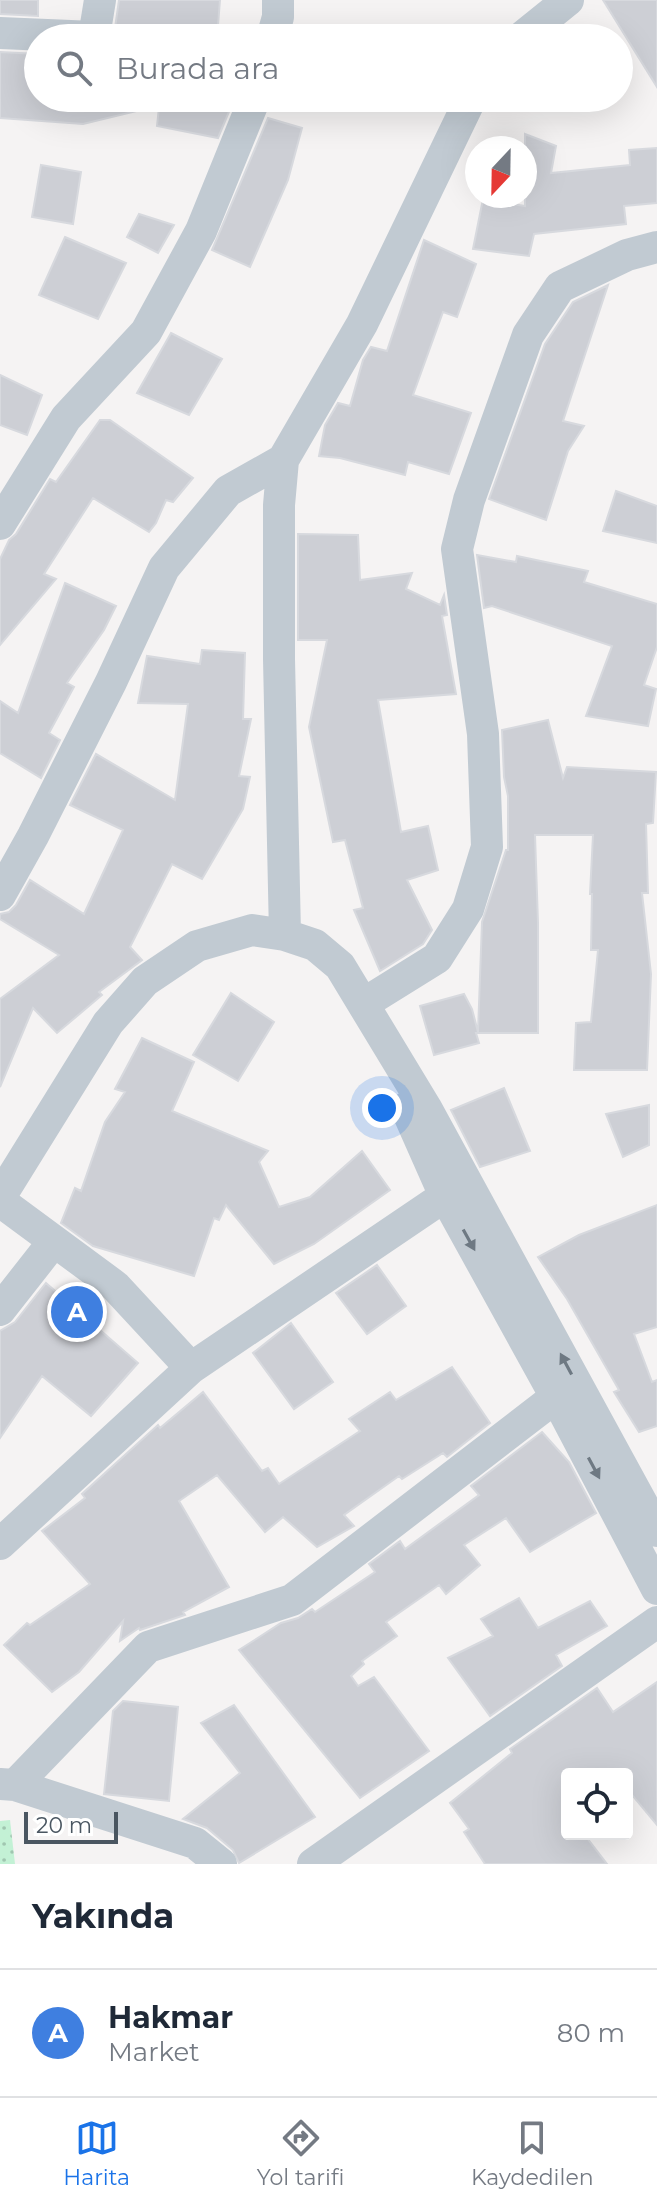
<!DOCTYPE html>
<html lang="tr">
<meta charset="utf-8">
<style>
:root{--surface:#fff;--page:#f2f2f3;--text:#1f2937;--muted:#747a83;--line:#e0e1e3;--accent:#1a73e8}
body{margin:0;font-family:Montserrat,sans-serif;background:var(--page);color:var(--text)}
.controls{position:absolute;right:24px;bottom:24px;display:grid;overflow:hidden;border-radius:8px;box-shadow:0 8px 32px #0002}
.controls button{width:72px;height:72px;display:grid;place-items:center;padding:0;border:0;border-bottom:2px solid var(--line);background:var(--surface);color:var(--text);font:40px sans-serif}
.compass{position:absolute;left:465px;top:136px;width:72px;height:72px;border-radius:50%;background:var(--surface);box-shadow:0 8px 32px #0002;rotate:202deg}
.scale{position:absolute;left:24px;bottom:20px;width:94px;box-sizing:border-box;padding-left:8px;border:4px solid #4a5661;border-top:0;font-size:22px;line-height:28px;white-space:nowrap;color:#4a5661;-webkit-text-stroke:6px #fff;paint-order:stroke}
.you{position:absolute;left:382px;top:1108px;width:28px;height:28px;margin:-20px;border:6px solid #fff;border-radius:50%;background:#1a73e8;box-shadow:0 0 0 12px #1a73e833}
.badge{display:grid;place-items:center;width:52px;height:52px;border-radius:50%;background:var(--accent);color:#fff;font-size:26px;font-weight:700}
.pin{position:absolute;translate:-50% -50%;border:4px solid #fff;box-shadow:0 2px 8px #0006}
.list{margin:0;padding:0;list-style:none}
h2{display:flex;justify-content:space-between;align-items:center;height:104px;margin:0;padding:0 32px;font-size:34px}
h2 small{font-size:26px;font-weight:400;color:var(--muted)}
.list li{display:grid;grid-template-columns:52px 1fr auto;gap:24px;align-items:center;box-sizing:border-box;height:128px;padding:0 32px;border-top:2px solid var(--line)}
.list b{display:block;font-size:30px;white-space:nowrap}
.list p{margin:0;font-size:26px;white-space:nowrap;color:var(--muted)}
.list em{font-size:26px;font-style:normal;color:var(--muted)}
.icon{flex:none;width:44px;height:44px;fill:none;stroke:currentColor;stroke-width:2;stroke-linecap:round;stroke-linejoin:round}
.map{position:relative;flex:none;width:657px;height:1864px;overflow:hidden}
.search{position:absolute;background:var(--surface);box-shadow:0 8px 32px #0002;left:24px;right:24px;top:24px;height:88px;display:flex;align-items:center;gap:20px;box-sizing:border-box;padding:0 28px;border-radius:44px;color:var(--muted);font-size:30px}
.sheet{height:232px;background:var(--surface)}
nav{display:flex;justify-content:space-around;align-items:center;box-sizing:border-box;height:112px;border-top:2px solid var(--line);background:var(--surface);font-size:22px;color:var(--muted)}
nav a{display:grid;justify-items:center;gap:4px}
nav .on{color:var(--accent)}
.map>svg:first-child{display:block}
.grass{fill:url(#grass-dots)}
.building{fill:#cdcfd5;stroke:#d7d9de;stroke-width:2}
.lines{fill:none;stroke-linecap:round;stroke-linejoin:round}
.street{stroke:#c1cad2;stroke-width:32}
.oneway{fill:#6e7983}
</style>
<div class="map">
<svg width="657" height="1864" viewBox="0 0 657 1864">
<defs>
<pattern id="grass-dots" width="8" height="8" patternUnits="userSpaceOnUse" patternTransform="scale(2)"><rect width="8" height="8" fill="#c3f1d5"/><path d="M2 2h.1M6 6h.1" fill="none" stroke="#a0c6b0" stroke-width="1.8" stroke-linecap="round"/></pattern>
</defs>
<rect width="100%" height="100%" fill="#f5f3f3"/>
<path class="grass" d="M10,1820L15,1864H0V1821Z"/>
<path class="building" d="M0,0H38V16L0,14Z
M119,0H220L217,38H129L128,34L114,35Z
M603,0H657V87Z
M0,52L38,54V98H148L149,108L83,124L0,118Z
M160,98H221L220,104L231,107L218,138L157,126Z
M268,118L302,128L288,180L250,267L212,250Z
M525,134L556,146L551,173L630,165L629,150L657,148V203L624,206L626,224L534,234L529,256L473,249L483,199L525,206Z
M41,165L81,172L73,224L32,217Z
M139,214L174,225L158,253L127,237Z
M65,237L126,263L98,319L39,295Z
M424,240L476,264L457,317L443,312L413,395L471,413L449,474L408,462L405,475L340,458L319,456L325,425L338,403L350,406L363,360L371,347L387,351Z
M608,285L563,421L584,426L568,451L546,520L489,499L545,344L573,302Z
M171,333L222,359L189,415L137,393Z
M0,375L42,395L27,435L0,425Z
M100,420H110L193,478L173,502L166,500L156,523L149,532L93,498L44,574L56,579L0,645V559L9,540L16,534L50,479L56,482Z
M616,491L657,506V543L603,531Z
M298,534L358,535L360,580L412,573L406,589L440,605L444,595L447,615L442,616L456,694L378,700L401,832L428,826L438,870L407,880L432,930L423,944L380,971L354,910L363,908L345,840L333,842L309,727L327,640H298Z
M477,555L516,562L517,556L588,571L584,582L657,604V647L644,685L656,689L648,726L586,716L612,646L492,606L484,608Z
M65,583L116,606L104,630L67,683L74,687L49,733L60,740L41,778L0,753V701L18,713Z
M202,650L245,653L243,719H251L239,776L250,777L243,809L202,879L172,864L130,947L142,960L99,992L102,995L57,1033L33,1008L0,1087V999L59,955L0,919V914L9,912L16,905L30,880L84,914L123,830L70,805L96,754L175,800L188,704L138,703L147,656L200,664Z
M548,720L563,778L567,767L656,772L653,823L646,824L648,893H642L651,974L647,1070H574L576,1023L591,1022L598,950H591L592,894H590L593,835H535L538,923V1033H476L479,1043L434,1055L420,1006L464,994L472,1009L478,1032L482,922L506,850H508V796L504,777L502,730Z
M231,993L274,1022L238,1081L193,1055Z
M142,1038L194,1062L172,1111L268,1151L259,1162L279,1207L310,1197L362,1151L390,1190L314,1244L274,1264L226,1205L219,1220L214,1218L194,1276L93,1246L61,1223L75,1188L81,1191L105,1122L125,1092L115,1089Z
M504,1088L530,1151L480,1167L451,1110Z
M649,1105V1145L623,1157L606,1114Z
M657,1205V1327L634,1334L652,1382L657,1380V1426L639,1432L614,1392L619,1390L567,1299L538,1257L579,1235Z
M377,1265L406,1306L367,1334L336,1293Z
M46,1283L138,1363L91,1416L42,1376L0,1438V1331L15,1322Z
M291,1323L333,1382L294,1409L253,1353Z
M452,1367L490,1423L447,1457L443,1453L402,1479L399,1476L344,1515L354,1526L317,1547L283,1517L265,1532L217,1475L179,1501L229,1587L183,1612L185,1615L140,1630L139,1628L120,1641L123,1621L79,1672L52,1692L4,1645L27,1623L30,1625L90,1584L42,1531L85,1498L82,1494L158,1425L160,1428L203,1392L262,1471L268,1468L279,1484L360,1431L349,1419L390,1392L396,1400Z
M542,1432L569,1462L596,1513L530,1552L506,1518L464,1545L480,1565L446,1594L439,1585L386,1622L397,1636L362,1661L364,1664L351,1676L358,1686L374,1677L429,1751L360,1798L239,1650L281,1623L298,1618L312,1609L315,1612L375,1572L369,1564L400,1541L405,1549L479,1495L471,1486Z
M519,1598L538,1628L590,1601L607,1626L556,1655L562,1666L490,1716L448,1658L493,1636L481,1619Z
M657,1682V1825L627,1789V1774H567V1834H584L607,1864H485L464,1832L469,1829L450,1803L512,1753L510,1749L597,1688L613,1712Z
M123,1701L178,1707L169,1801L104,1794L113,1711Z
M234,1705L315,1817L239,1863L233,1850L207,1828L183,1819L240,1773L201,1723Z"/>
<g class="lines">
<path class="street" d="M0,33L94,37L100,0
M272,38L278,17V0
M521,38L568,0
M0,524L66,418L146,332L201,231L255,98
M0,895L33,836L111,682L164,568L228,491L283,460
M285,935L279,659V505L283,460L362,324L471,98
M363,1004L437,958L468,909L487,847L483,734L457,549L469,500L528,335L560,287L627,255L657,247
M406,1108L445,1196L556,1397L657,1589
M0,1197L108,1023L145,981L197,946L252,930L285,935L315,945L340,966L426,1108L657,1531
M0,1201L115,1286L191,1368
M0,1310L54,1241
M0,1544L191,1368L445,1196
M0,1784L15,1785L148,1647L292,1600L556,1397
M15,1785L195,1843L221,1864
M313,1864L657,1622"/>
</g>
<defs><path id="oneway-solid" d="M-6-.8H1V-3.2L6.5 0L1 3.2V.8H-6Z" transform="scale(2)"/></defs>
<g class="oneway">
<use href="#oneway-solid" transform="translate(469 1240) rotate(61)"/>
<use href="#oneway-solid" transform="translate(566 1364) rotate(-118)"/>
<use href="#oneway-solid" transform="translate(594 1468) rotate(62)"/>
</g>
</svg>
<div class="controls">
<button><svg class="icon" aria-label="locate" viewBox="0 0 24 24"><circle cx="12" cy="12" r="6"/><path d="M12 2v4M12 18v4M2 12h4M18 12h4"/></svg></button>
</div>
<svg class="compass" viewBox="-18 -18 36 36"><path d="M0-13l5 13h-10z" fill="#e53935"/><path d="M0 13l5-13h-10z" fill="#747a83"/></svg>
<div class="scale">20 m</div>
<div class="you"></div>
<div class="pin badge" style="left:77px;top:1312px;background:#3f7fe0">A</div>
<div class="search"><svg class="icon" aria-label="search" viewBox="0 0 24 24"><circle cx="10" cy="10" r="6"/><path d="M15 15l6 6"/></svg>Burada ara</div>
</div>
<section class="sheet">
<h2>Yakında<small></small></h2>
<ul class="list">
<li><span class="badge" style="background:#3f7fe0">A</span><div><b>Hakmar</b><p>Market</p></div><em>80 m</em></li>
</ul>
</section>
<nav>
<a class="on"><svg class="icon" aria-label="map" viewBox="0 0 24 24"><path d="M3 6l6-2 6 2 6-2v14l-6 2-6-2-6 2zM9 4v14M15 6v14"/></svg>Harita</a>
<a><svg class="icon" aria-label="directions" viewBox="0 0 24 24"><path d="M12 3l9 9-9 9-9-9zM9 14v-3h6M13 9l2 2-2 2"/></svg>Yol tarifi</a>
<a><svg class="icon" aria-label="saved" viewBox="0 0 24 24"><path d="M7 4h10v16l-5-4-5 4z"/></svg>Kaydedilen</a>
</nav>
